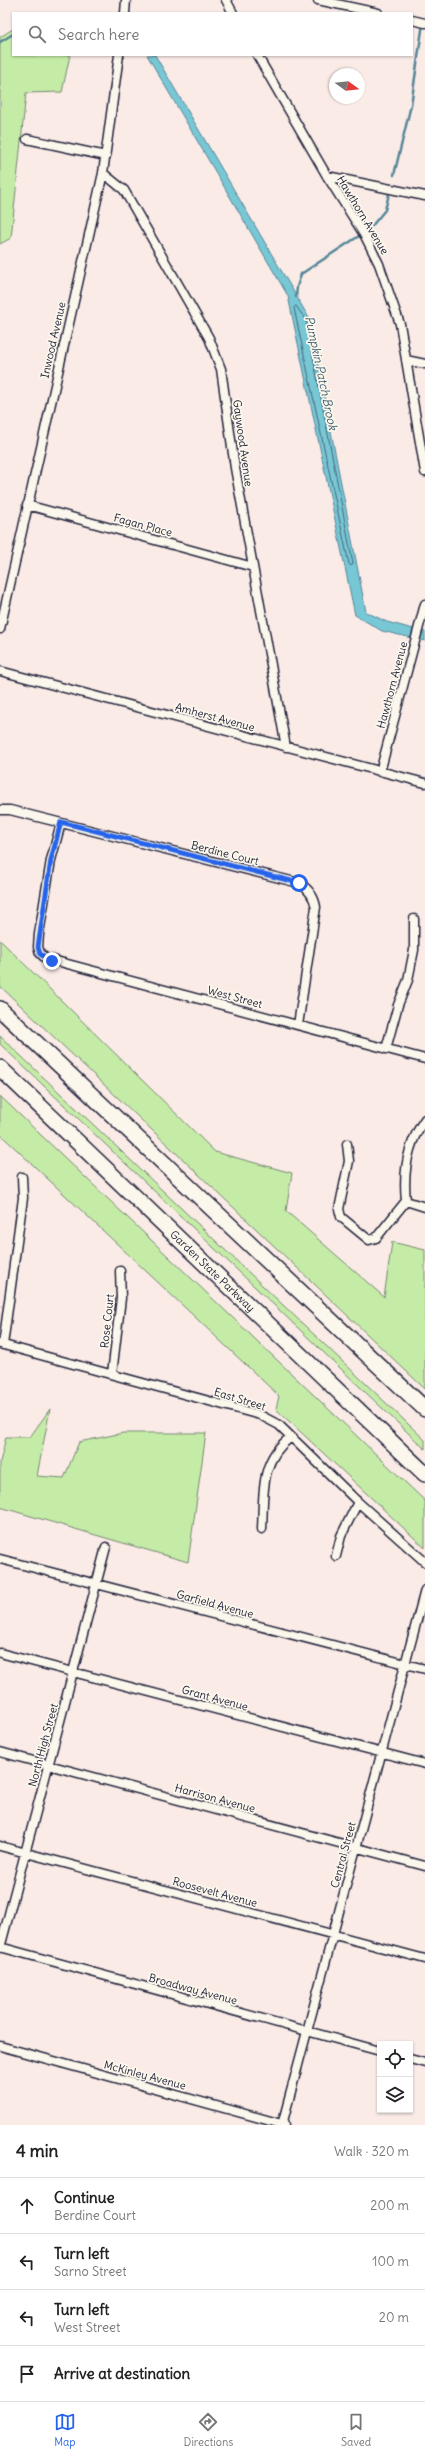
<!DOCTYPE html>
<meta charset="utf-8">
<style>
:root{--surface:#fff;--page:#f6f6f6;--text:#222;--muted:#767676;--line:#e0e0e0;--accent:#2563eb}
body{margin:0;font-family:Delius,sans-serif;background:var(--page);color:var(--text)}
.controls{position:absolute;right:12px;bottom:12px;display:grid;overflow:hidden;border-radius:0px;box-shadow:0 1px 3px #0004}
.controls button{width:36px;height:36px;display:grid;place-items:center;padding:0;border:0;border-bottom:1px solid var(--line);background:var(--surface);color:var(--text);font:20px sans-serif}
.compass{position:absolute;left:329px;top:68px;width:36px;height:36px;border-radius:50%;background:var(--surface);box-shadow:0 1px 3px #0004;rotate:105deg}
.stop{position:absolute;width:12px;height:12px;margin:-9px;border:3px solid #2563eb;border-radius:50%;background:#fff}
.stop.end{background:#2563eb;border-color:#fff;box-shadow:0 1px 4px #0008}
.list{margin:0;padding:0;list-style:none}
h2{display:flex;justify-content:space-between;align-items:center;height:52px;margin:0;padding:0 16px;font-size:17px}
h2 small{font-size:13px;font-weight:400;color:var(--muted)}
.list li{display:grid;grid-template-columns:26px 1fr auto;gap:12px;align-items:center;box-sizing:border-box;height:56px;padding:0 16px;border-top:1px solid var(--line)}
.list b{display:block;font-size:15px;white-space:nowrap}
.list p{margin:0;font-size:13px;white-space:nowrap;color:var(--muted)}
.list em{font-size:13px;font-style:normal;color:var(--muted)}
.icon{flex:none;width:22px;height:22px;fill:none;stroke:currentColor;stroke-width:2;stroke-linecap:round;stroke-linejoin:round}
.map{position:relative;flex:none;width:425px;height:2125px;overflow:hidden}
.search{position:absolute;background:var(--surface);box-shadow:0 1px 3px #0004;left:12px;right:12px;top:12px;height:44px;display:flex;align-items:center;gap:10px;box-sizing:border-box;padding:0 14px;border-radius:0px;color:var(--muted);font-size:15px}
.sheet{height:276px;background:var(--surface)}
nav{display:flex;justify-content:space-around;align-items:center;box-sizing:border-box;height:56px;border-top:1px solid var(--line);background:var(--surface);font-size:11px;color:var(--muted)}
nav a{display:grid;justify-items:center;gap:2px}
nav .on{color:var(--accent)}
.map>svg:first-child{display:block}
.green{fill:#c5eca7;stroke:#748771}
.water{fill:#78c7d5;stroke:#568597}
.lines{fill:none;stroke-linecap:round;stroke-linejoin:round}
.shore{stroke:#446479;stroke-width:1}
.stream{stroke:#568597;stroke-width:2.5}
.street-casing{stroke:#22223b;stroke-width:11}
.highway-casing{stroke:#22223b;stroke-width:18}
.street{stroke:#fbf7ec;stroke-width:8}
.highway{stroke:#fbf7ec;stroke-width:15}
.route{stroke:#2563eb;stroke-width:5}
.labels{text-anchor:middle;stroke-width:3.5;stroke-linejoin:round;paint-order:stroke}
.street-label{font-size:11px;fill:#22223b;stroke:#fbf7ec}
.water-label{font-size:12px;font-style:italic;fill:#405c71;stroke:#fbf7ec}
</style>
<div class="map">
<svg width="425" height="2125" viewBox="0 0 425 2125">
<rect width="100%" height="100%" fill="#faebe7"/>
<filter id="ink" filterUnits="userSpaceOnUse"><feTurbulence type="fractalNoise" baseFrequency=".025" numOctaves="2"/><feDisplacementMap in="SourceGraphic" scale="8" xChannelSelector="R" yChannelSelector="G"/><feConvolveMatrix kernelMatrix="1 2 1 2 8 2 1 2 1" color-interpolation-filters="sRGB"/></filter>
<g filter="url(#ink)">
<path class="green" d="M13,29V55H70L62,92L26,93L11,238L0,244V37Z
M0,940L215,1152L292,1173L286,1211L384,1297L392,1242L425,1250V1389L0,986Z
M0,1036L425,1440V1449L0,1044Z
M0,1096L425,1501V1548L276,1409L279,1396L0,1134Z
M50,1409L37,1476L64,1478L79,1442L123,1433H206L188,1562L0,1507V1462L6,1437H30Z"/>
<path class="water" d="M147,55H155L309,318L366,612L387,622L425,632V641L382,631L355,615L288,296Z"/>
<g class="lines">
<path class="shore" d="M296,306L306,320L353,564L351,566L349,564L294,308Z"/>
<path class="stream" d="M0,42L13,34
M394,175L411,105L423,23
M371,227L385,210L389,194
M296,297L297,287L301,274L359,236"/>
<g class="street-casing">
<path id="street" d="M226,0L233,13
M318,0L378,13
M125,13L126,0
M412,20L425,23
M257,55L327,176L365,236L379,264L400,324L425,472
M27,139L106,156
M103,173L124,190L209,338L221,369L235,468L286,747
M327,176L425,196
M406,360L425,364
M27,505L253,567
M0,629L103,173L119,55
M0,671L425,783
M380,772L425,604
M0,810H10L299,883C309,889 314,896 316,907L298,1025
M61,823L51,860L39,934L38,947L40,953L45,958L425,1059
M386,1049L398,1005L408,980L414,950V919
M347,1144L349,1161L339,1209L341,1217L369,1240L376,1238L406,1201
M406,1201C403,1172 407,1144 425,1119
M406,1201L425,1207
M0,1344L260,1415L279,1425L358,1502L425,1562
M3,1345L23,1198L22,1177
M112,1374L121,1298L120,1271
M262,1529C264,1494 259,1460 291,1437
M336,1556L341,1536L358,1502
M0,1559L425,1669
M0,1653L425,1764
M0,1752L425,1866
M0,1846L425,1959
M0,1947L380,2051
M0,1948L106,1547
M0,2046L285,2125
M410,2059L425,2063
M282,2125L425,1590"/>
</g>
<g class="highway-casing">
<g id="highway">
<path d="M0,1009L425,1409"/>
<path id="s1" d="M0,1068L425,1474"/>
</g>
</g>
<use href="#street" class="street"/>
<use href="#highway" class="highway"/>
</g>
</g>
<g class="lines" filter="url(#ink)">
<path class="route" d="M52,961L40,954L38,947L51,860L61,822L299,883"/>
</g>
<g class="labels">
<g class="street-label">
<text transform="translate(363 215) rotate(59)" y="4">Hawthorn Avenue</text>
<text transform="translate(53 340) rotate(-77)" y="4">Inwood Avenue</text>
<text transform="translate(243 443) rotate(82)" y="4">Gaywood Avenue</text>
<text transform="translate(143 525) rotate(15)" y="4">Fagan Place</text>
<text transform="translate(392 685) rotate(-75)" y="4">Hawthorn Avenue</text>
<text transform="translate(215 717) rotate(15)" y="4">Amherst Avenue</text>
<text transform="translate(225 853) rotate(14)" y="4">Berdine Court</text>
<text transform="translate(235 997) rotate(15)" y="4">West Street</text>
<text dy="4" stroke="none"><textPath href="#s1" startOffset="294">Garden State Parkway</textPath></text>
<text transform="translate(107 1321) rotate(-84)" y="4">Rose Court</text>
<text transform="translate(240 1399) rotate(17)" y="4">East Street</text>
<text transform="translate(215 1604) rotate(15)" y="4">Garfield Avenue</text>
<text transform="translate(215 1698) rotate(15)" y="4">Grant Avenue</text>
<text transform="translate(43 1745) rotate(-75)" y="4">North High Street</text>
<text transform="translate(215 1798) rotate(15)" y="4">Harrison Avenue</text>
<text transform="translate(343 1855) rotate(-75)" y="4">Central Street</text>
<text transform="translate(215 1892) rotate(15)" y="4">Roosevelt Avenue</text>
<text transform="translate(193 1989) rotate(15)" y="4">Broadway Avenue</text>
<text transform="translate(145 2075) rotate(15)" y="4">McKinley Avenue</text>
</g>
<g class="water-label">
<text transform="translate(321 373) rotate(78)" y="4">Pumpkin Patch Brook</text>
</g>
</g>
</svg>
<div class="controls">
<button><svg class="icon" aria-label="locate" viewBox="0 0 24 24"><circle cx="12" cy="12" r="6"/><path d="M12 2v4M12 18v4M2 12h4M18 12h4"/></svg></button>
<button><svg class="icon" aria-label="layers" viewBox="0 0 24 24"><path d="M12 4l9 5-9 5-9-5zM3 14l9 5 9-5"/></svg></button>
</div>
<svg class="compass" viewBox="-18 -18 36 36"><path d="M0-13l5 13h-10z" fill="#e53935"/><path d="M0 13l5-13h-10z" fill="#767676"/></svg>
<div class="stop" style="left:299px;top:883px"></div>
<div class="stop end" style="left:52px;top:961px"></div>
<div class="search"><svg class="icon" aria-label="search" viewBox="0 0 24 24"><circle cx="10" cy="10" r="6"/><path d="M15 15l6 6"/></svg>Search here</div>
</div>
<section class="sheet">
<h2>4 min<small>Walk · 320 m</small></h2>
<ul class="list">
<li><svg class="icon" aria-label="ahead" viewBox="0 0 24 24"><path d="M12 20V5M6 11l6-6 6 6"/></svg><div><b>Continue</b><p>Berdine Court</p></div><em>200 m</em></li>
<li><svg class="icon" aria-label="left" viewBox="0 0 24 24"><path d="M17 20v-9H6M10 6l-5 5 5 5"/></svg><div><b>Turn left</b><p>Sarno Street</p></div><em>100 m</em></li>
<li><svg class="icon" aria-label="left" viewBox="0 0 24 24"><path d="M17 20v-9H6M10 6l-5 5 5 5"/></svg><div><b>Turn left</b><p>West Street</p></div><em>20 m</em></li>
<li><svg class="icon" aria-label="arrive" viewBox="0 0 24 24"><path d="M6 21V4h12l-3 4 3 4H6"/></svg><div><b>Arrive at destination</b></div></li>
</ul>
</section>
<nav>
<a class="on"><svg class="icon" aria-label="map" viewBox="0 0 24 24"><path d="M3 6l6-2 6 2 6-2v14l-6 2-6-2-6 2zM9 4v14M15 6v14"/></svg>Map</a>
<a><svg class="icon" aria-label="directions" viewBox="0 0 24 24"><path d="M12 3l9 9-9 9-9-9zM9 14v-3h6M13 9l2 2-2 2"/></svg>Directions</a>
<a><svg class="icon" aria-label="saved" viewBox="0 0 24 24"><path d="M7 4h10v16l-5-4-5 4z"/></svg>Saved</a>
</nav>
